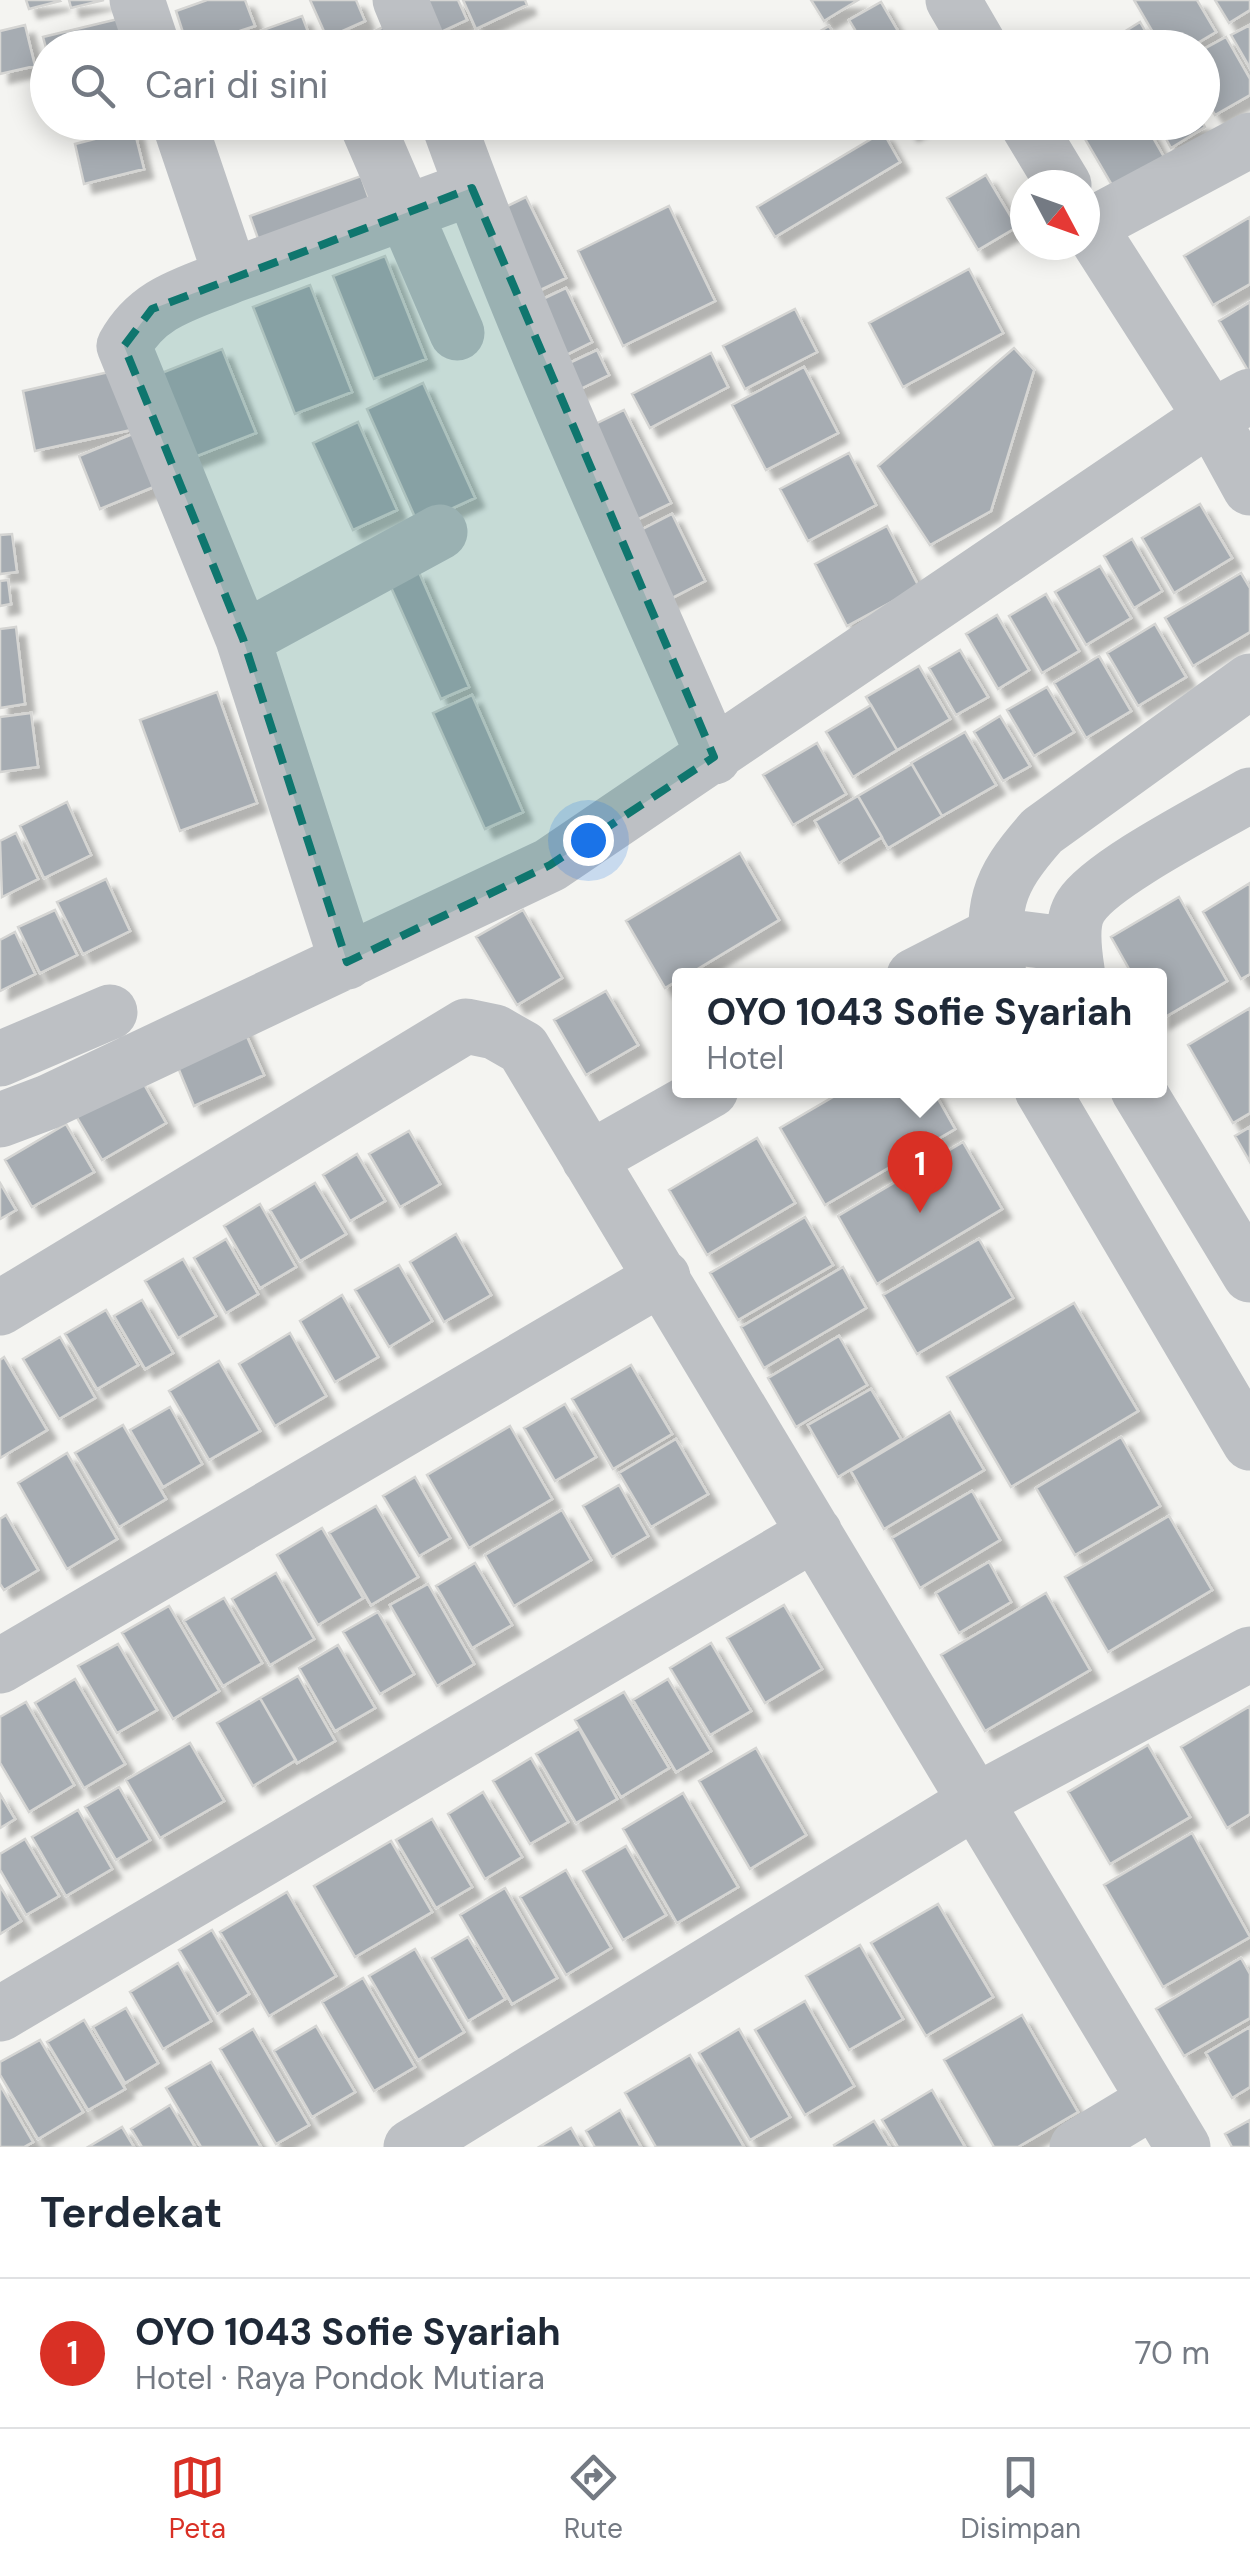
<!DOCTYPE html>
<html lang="id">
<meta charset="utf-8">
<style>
:root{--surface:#fff;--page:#f6f6f7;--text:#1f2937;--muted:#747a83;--line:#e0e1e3;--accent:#d93025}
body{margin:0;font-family:"DM Sans",sans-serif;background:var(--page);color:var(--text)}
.compass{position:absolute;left:1010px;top:170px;width:90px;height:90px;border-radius:50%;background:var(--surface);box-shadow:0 5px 25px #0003;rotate:131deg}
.you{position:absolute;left:588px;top:840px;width:35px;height:35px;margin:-25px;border:8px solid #fff;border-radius:50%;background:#1a73e8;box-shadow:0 0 0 15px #1a73e833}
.badge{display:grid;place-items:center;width:65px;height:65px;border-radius:50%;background:var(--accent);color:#fff;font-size:32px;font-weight:700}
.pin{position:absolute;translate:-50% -82px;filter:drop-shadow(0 2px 5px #0008)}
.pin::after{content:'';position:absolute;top:52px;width:35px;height:30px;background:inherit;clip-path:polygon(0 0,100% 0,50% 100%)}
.popup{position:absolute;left:672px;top:968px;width:495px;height:130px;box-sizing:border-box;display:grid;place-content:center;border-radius:10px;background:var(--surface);filter:drop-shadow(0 2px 8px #0005);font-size:32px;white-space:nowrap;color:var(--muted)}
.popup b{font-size:38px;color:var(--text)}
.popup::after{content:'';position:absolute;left:50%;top:100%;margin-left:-20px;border:20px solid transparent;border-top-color:var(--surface)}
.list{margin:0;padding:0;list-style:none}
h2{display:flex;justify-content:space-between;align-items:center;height:130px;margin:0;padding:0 40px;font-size:42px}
h2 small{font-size:32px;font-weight:400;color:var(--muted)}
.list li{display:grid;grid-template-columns:65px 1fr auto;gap:30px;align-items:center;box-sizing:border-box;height:150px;padding:0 40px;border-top:2px solid var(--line)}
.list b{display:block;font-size:38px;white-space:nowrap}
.list p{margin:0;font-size:32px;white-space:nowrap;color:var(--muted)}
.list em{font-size:32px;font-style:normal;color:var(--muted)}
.icon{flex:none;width:55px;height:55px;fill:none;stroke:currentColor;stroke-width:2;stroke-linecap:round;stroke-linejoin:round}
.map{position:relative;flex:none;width:1250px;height:2147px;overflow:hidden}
.search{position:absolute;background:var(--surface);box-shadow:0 5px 25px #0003;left:30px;right:30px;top:30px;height:110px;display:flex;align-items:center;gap:25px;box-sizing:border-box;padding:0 35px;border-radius:55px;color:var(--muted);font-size:38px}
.sheet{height:280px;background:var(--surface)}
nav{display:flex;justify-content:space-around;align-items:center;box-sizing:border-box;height:140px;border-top:2px solid var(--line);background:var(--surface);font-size:28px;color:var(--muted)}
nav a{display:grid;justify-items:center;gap:5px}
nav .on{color:var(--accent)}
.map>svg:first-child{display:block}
.building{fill:#a6acb2;stroke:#d5d5d3;stroke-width:2.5;filter:url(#shadow)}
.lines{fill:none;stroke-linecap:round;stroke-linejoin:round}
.minor{stroke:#bdc0c4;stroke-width:55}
.marked{fill:#0f766e;fill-opacity:0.2;stroke:#0f766e;stroke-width:8;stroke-dasharray:20 12;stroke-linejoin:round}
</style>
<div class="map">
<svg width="1250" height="2147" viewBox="0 0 1250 2147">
<defs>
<filter id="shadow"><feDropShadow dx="9" dy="9" stdDeviation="2.5" flood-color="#0004"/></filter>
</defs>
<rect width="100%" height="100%" fill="#f4f4f1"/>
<path class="building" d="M26,0H59L60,1L29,9Z
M69,0H104L71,8Z
M207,0H245L255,26L188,48L176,11Z
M310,0H356L365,21L327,38Z
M408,0H458L467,20L426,39Z
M463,0H525L527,5L476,29Z
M811,0H858L824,21Z
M1134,0H1197L1216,32L1189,48H1162Z
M1215,0H1250V10L1229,23Z
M881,2L908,48H866L849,20Z
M302,16L313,45L213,48Z
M403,18L416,48H338Z
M118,19L125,48H48V55L43,37Z
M1140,22L1155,48H1122L1116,37Z
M25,25L35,66L0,74V31Z
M1250,25V68L1231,35Z
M829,26L842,48H803L800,43Z
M1108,32L1117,48H1081Z
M467,33L474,48H435Z
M1226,37L1250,79V95L1215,115L1202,93V50Z
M904,122H925L909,132Z
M1113,122H1144L1164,157L1113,187L1085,139Z
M1157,122H1202L1205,127L1171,148Z
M134,129L144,169L84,184L75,144Z
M883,132L900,162L775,237L757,207Z
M986,175L1017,227L978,250L947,198Z
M361,176L373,210L262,250L250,216Z
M526,197L566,278L534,293L495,212Z
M669,206L715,301L623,346L578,251Z
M1250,217V284L1213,305L1184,256Z
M385,256L426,359L374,379L333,276Z
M969,269L1003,333L903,387L869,323Z
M310,285L352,392L295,414L253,307Z
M566,288L592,342L556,360L530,305Z
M1250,302V374L1219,321Z
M795,309L817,352L745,389L723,346Z
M1014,348L1034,370L991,511L930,545L878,466Z
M222,349L256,433L187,460L154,376Z
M597,350L609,375L564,397L552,371Z
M711,353L728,387L650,428L632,394Z
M804,367L838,433L766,470L732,405Z
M118,370L131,430L35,451L23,391Z
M423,383L475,498L418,524L367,409Z
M624,410L671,503L628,524L581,431Z
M358,422L397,510L353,530L313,443Z
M135,433L156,486L100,509L79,456Z
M849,453L876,505L808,541L780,489Z
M1200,504L1232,558L1174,593L1142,538Z
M672,514L705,581L664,602L631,535Z
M887,526L919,587L847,626L815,564Z
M12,534L17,572L0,574V535Z
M1132,539L1162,591L1134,608L1104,556Z
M1100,566L1131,618L1086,645L1055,592Z
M418,570L469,687L441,699L389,583Z
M1241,573L1250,588V632L1193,666L1165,618Z
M8,580L11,604L0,606V581Z
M1046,594L1079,651L1042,673L1009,616Z
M997,615L1029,670L998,689L966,634Z
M1155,624L1186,677L1138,706L1107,653Z
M16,627L25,704L0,708V629Z
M960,650L988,697L956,715L929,668Z
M1099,656L1131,711L1086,738L1054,683Z
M919,666L950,719L897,750L866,697Z
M1047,687L1074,732L1034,756L1007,710Z
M217,692L257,803L180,831L140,720Z
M472,695L523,812L485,829L433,713Z
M871,705L897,750L853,777L826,732Z
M31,713L38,767L0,772V717Z
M1000,716L1030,766L1003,781L974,732Z
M965,732L996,785L942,816L911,763Z
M817,743L846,794L793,825L763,775Z
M912,764L942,816L888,848L858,796Z
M858,796L882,837L839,863L815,821Z
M67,802L91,855L44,878L20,826Z
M16,833L38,879L2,897L0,841Z
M740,853L779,920L686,976H680V979L665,988L626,921Z
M106,879L130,931L83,954L57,902Z
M1250,883V974L1241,979L1203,912Z
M1179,897L1227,981L1160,1020V976H1133L1111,937Z
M55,910L77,955L40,973L18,927Z
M523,910L562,978L517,1005L476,937Z
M15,932L35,974L0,991V940Z
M606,991L638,1045L586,1075L554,1020Z
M1250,1008V1113L1233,1123L1188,1045Z
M241,1023L264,1075L194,1106L172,1053Z
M141,1079L166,1123L102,1160L76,1116Z
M845,1090H933L955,1129L825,1205L780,1128Z
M66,1124L94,1172L32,1207L5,1160Z
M1250,1127V1162L1235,1136Z
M409,1131L440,1184L400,1207L369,1154Z
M757,1138L795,1203L707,1255L669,1190Z
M963,1142L1002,1209L877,1284L838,1216Z
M357,1154L385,1201L350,1221L323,1175Z
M0,1183L16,1210L0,1219Z
M315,1183L346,1234L300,1261L270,1210Z
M260,1204L296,1267L260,1288L224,1226Z
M805,1217L833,1265L738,1320L710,1273Z
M456,1234L491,1295L444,1322L410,1262Z
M226,1239L258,1294L226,1313L194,1258Z
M979,1239L1013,1298L917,1354L883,1295Z
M183,1259L216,1316L178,1338L145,1281Z
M399,1265L432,1321L389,1347L355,1290Z
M843,1267L866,1308L764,1368L741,1327Z
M342,1295L378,1357L335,1382L300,1321Z
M142,1300L173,1353L145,1369L114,1316Z
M1074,1303L1138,1411L1011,1487L947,1377Z
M106,1310L138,1365L97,1389L65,1334Z
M290,1333L326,1396L275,1426L239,1364Z
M839,1336L867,1385L796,1427L768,1378Z
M60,1337L95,1398L59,1419L23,1359Z
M4,1357L47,1430L0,1458V1360Z
M219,1361L260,1431L209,1460L169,1391Z
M631,1365L672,1434L613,1469L572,1399Z
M871,1389L901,1439L838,1477L808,1425Z
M565,1404L596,1457L555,1481L524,1428Z
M170,1407L202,1464L163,1487L130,1430Z
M950,1412L984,1470L884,1529L851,1471Z
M123,1425L166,1499L119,1527L75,1453Z
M510,1426L552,1499L469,1548L427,1475Z
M1121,1437L1160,1506L1075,1555L1036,1488Z
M676,1439L708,1494L651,1527L619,1473Z
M67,1453L117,1539L67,1569L18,1483Z
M415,1477L450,1538L419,1556L383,1496Z
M619,1485L648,1536L612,1557L583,1506Z
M972,1491L1000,1540L920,1588L892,1538Z
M376,1506L418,1577L371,1605L329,1533Z
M562,1510L591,1560L514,1606L485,1555Z
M6,1515L38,1570L4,1590L0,1584V1519Z
M1169,1516L1212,1590L1108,1652L1065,1577Z
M322,1528L363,1598L318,1625L277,1555Z
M989,1562L1011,1602L959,1633L936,1593Z
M475,1563L512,1625L472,1648L436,1586Z
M276,1573L314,1639L270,1665L232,1599Z
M428,1584L474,1664L437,1686L390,1605Z
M1046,1593L1090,1670L985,1731L941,1655Z
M224,1598L262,1663L223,1686L184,1621Z
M784,1605L822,1669L765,1703L727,1638Z
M169,1606L219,1691L173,1719L122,1633Z
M378,1612L414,1674L380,1694L343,1632Z
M711,1643L751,1711L710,1735L670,1668Z
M118,1644L157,1710L117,1733L78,1666Z
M338,1645L375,1708L335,1731L299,1668Z
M298,1676L335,1741L297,1763L260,1698Z
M75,1679L125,1764L84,1788L35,1703Z
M668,1679L711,1751L676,1772L633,1700Z
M624,1692L669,1768L621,1797L575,1720Z
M260,1698L296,1760L253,1786L217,1723Z
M26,1702L74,1785L29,1812L0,1763V1717Z
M1250,1706V1814L1227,1828L1181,1747Z
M579,1729L617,1799L576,1823L536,1754Z
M190,1743L224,1801L160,1838L126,1780Z
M1148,1745L1190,1817L1110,1864L1068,1792Z
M756,1748L806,1835L750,1869L699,1781Z
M531,1758L568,1822L530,1844L493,1781Z
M119,1787L150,1840L116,1860L85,1807Z
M483,1792L522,1857L485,1879L448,1814Z
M683,1793L738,1887L677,1923L623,1829Z
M0,1794L15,1819L0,1828Z
M78,1810L112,1869L66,1896L32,1837Z
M432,1819L472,1887L436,1908L396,1840Z
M1192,1833L1250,1937L1163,1987L1104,1885Z
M25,1839L59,1896L26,1915L0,1870V1854Z
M391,1841L432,1912L355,1957L314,1886Z
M626,1846L666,1915L623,1940L583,1871Z
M566,1870L611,1948L566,1975L520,1897Z
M0,1886L21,1921L0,1934Z
M505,1888L557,1978L512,2004L460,1915Z
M287,1892L336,1976L269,2016L220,1932Z
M938,1904L993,1997L926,2036L871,1943Z
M212,1930L249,1994L217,2014L179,1950Z
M468,1937L505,1999L468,2021L432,1958Z
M860,1945L903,2019L849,2050L806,1976Z
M415,1949L464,2032L418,2060L369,1976Z
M1241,1958L1250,1974V2018L1184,2056L1156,2009Z
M178,1963L211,2021L163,2049L130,1992Z
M363,1978L415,2067L374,2091L322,2002Z
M805,2001L854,2086L805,2115L755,2030Z
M126,2008L158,2063L125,2083L93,2027Z
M1022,2015L1078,2112L1018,2147H994L944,2060Z
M84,2020L125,2089L88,2110L47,2042Z
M316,2026L355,2092L312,2117L274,2051Z
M1250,2027V2087L1232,2098L1206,2053Z
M253,2029L309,2125L276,2144L220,2049Z
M739,2029L790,2117L750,2140L699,2053Z
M40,2040L83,2112L38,2139L0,2075V2062Z
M690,2055L744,2147H656L625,2093Z
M211,2062L261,2147H201L166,2088Z
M0,2085L33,2142L24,2147H0Z
M932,2090L965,2147H898L882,2120Z
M170,2105L195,2147H142L131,2129Z
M620,2110L641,2147H595L586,2131Z
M1250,2120V2147H1232L1225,2134Z
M874,2121L890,2147H835L834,2145Z
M122,2127L134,2147H88Z
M571,2128L582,2147H539Z"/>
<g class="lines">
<path class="minor" d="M137,0L153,48
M400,0L420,48
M953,0L981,48
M179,122L231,276C187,294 148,302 124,346L243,639L440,532
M366,122L457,333
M448,122C526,338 623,547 714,757
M1026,122L1064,185
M1085,220L1211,417L1250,488
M1089,226L1250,140
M231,276L472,188
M243,639L347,962
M914,976L994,935L1074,945
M999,976C991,906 995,884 1042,831L1250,681
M1078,976C1075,956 1069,924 1081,906C1102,873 1211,818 1250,795
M0,1059L110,1012
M1042,1090L1250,1443
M1138,1090L1250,1275
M0,1120L48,1102L550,865L1211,417L1250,396
M589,1159L711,1090
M0,1308L466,1026L495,1032L523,1048L1183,2147
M0,1666L663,1277
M0,2014L815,1533
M411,2147L976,1801L1250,1654
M1077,2147L1155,2100"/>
</g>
<path class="marked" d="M472,188L714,757L550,865L347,962L243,639L124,346L152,309Z"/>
</svg>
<svg class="compass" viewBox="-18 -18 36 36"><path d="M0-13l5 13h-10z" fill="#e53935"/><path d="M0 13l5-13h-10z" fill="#747a83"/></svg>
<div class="you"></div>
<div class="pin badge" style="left:920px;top:1213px">1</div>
<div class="popup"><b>OYO 1043 Sofie Syariah</b>Hotel</div>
<div class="search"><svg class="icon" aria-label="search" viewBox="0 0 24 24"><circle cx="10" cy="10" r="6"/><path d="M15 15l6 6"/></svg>Cari di sini</div>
</div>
<section class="sheet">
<h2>Terdekat<small></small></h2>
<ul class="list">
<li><span class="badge">1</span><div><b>OYO 1043 Sofie Syariah</b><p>Hotel · Raya Pondok Mutiara</p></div><em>70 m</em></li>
</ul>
</section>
<nav>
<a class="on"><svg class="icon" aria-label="map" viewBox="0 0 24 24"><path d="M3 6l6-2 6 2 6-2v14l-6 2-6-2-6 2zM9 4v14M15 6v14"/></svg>Peta</a>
<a><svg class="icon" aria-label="directions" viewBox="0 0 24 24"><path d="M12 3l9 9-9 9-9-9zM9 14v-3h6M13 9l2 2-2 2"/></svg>Rute</a>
<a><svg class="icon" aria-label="saved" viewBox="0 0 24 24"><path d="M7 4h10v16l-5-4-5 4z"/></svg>Disimpan</a>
</nav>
